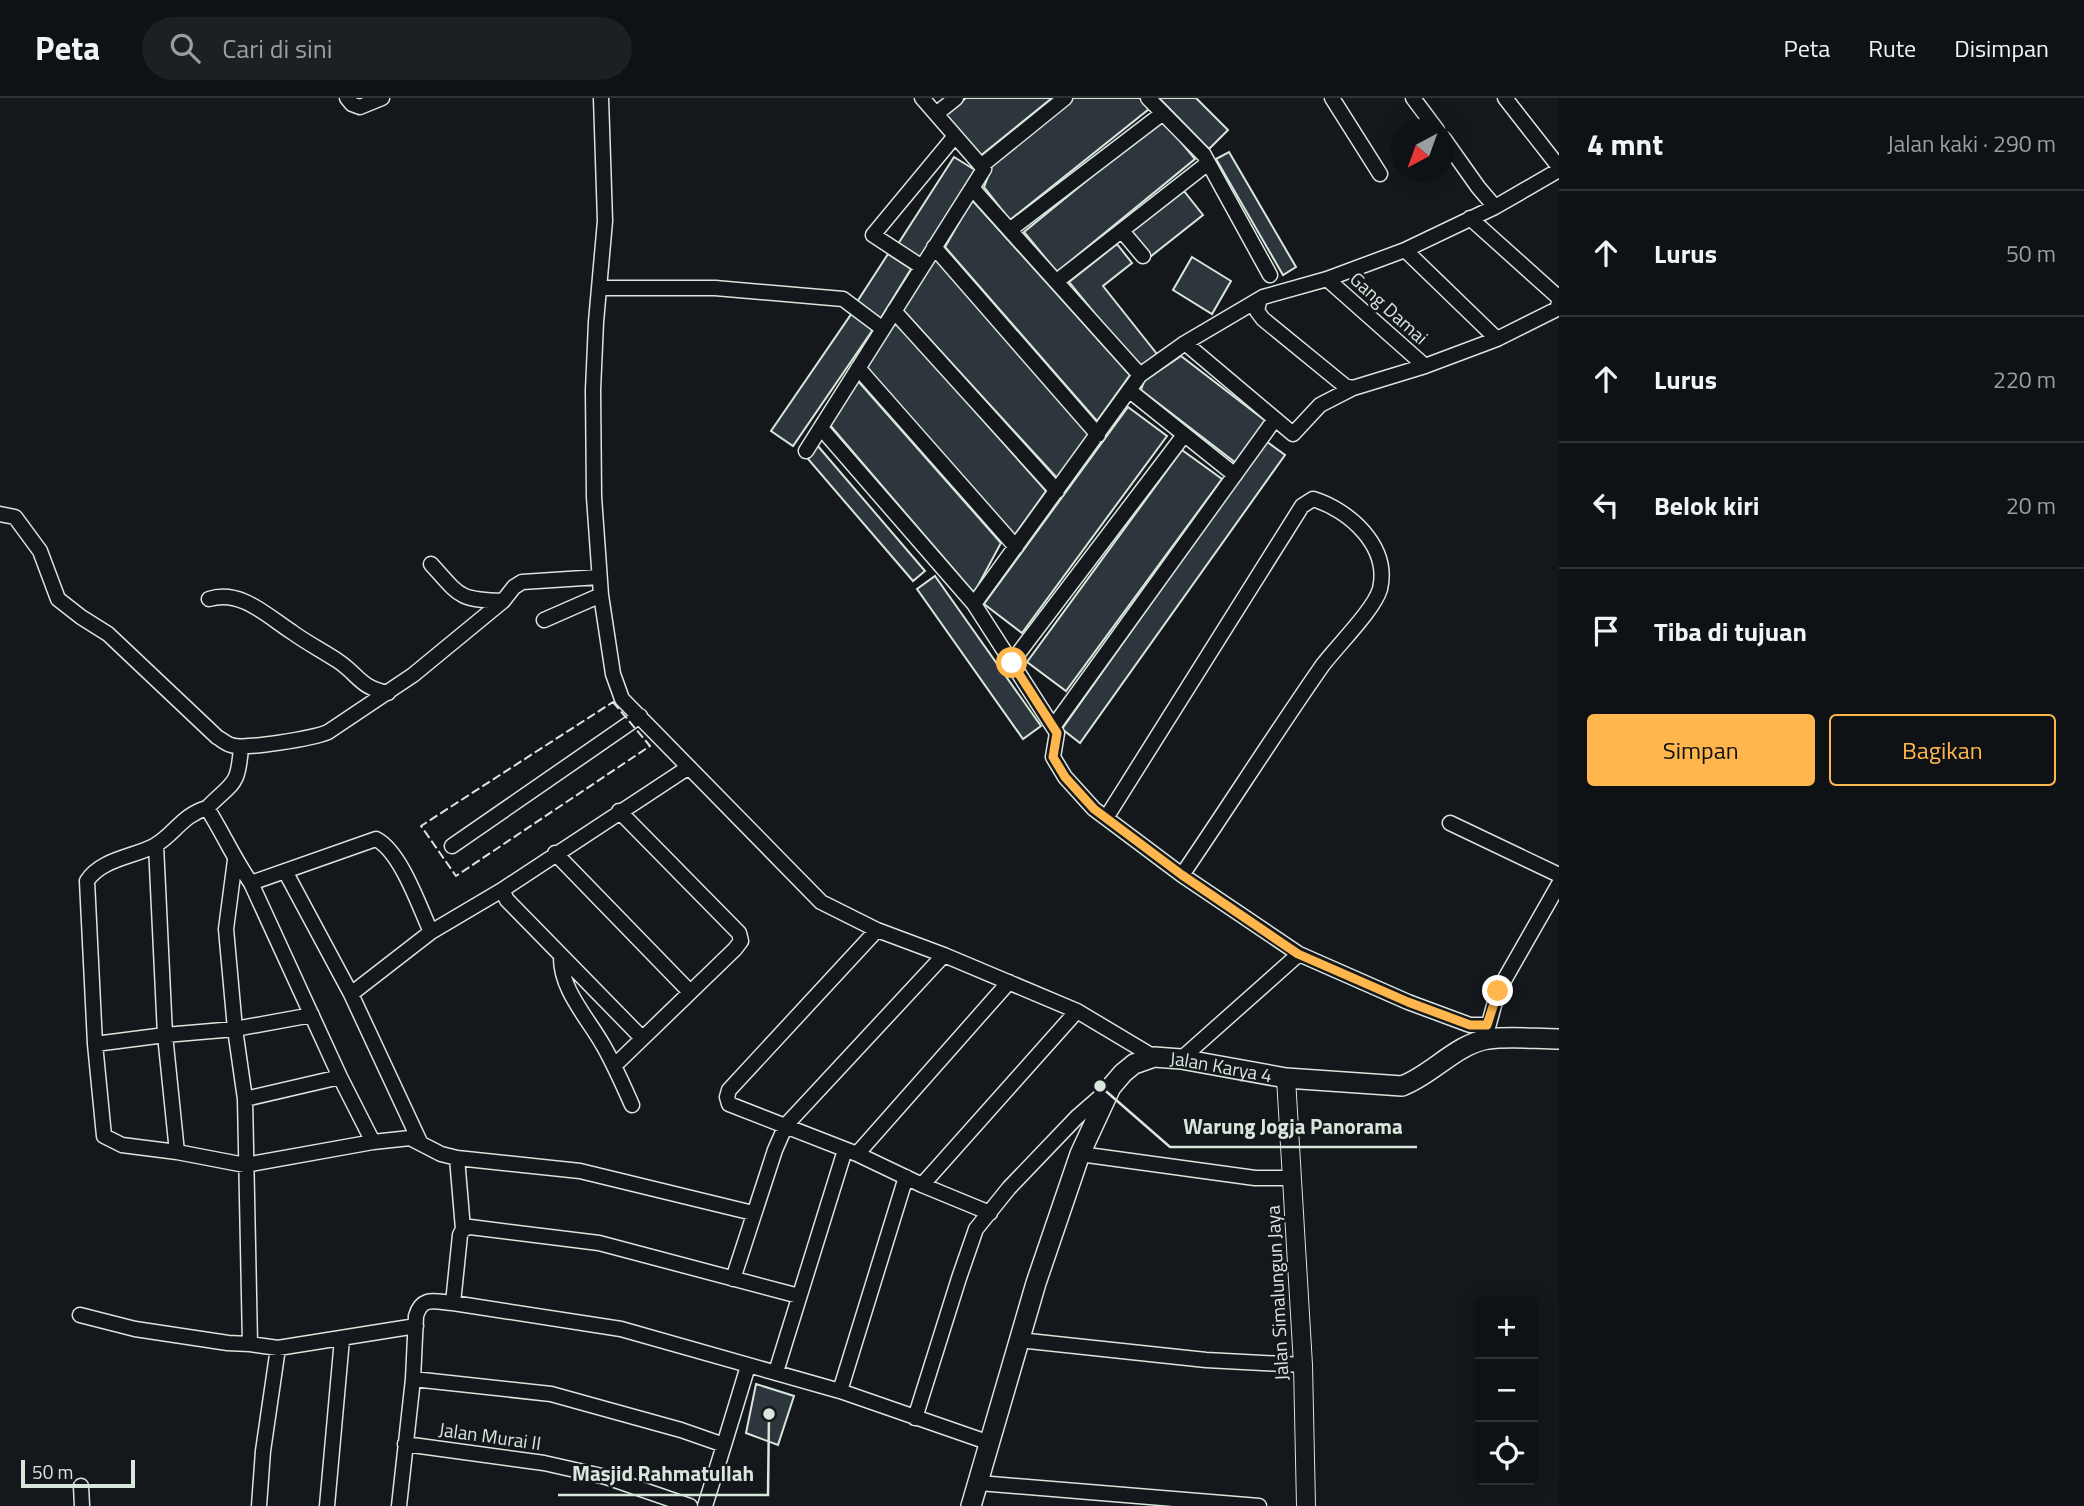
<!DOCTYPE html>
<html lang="id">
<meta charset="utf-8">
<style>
:root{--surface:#0f1215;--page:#1d2022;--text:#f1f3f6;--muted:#9b9ea0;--line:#2f3234;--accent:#ffb74d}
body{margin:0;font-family:"Titillium Web",sans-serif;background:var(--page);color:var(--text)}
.controls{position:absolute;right:21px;bottom:21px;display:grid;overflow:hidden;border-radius:7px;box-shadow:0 4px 18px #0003}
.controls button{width:63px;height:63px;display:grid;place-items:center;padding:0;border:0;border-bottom:2px solid var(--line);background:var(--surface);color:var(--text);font:35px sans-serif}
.compass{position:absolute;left:1391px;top:21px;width:63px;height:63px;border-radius:50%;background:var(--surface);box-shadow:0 4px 18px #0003;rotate:221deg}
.scale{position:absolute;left:21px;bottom:18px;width:114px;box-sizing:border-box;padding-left:7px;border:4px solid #d8e6dc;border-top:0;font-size:19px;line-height:24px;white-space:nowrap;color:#d8e6dc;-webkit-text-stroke:5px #14181c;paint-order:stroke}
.stop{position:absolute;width:21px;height:21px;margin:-16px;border:5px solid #ffb74d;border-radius:50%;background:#fff}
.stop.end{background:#ffb74d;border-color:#fff;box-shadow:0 2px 7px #0008}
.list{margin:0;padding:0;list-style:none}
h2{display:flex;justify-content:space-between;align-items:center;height:91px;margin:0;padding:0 28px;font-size:30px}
h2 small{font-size:23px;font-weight:400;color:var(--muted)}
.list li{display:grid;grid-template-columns:46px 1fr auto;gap:21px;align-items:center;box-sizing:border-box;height:126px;padding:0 28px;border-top:2px solid var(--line)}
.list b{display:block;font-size:26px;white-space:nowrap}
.list em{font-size:23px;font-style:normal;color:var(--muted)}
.actions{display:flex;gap:14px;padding:21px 28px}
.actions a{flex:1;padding:16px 0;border:2px solid var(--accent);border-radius:7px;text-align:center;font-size:24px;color:var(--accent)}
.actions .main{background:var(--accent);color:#111}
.icon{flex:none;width:38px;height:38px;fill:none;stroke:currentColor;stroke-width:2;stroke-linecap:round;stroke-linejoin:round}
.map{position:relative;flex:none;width:1559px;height:1408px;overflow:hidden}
header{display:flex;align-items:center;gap:42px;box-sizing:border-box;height:98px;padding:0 35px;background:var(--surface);border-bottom:2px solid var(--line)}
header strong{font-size:33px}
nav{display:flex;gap:38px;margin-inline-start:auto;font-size:24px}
.search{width:490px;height:63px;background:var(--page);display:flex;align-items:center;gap:18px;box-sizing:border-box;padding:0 24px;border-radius:38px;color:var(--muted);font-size:26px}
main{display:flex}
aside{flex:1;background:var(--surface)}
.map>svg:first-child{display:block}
.building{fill:#2c363c;stroke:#d8e6dc;stroke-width:2}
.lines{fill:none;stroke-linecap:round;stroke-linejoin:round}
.minor-casing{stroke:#d8e6dc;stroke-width:17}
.tertiary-casing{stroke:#d8e6dc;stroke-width:20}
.secondary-casing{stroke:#d8e6dc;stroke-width:22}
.minor{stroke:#14181c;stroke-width:14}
.tertiary{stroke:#14181c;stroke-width:18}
.secondary{stroke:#14181c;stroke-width:19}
.fence{stroke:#d8e6dc;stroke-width:2;stroke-dasharray:9 3.5;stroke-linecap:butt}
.route{stroke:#ffb74d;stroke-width:9}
.labels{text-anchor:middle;stroke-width:5;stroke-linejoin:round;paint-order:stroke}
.street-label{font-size:19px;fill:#d8e6dc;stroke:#14181c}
.leader{fill:none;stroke:#d8e6dc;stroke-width:2.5}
.callout-dot{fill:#d8e6dc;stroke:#14181c;stroke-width:2.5}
.callout-label{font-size:21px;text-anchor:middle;font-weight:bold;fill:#d8e6dc;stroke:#14181c;stroke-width:5;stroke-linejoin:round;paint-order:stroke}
</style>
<header>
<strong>Peta</strong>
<div class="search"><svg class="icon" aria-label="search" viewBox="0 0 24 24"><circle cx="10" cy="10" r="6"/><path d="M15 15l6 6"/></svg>Cari di sini</div>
<nav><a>Peta</a><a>Rute</a><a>Disimpan</a></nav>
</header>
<main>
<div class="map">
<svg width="1559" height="1408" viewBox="0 0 1559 1408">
<rect width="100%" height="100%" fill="#14181c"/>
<path class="building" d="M966,0H1052L979,59L945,17Z
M1072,0H1140L1149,11L1010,122L984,89L994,63Z
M1159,0H1196L1228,32L1209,51Z
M1162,21L1195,61L1057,174L1024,134Z
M1229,54L1296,169L1283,177L1216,61Z
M954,59L975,72L920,160L898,146Z
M1184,93L1203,117L1150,159L1131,134Z
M972,102L1130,277L1097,323L945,149Z
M1117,146L1132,165L1103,188L1157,256L1139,270L1069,184Z
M888,156L911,171L879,223L855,207Z
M1192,159L1231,183L1212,216L1173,192Z
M935,160L1090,337L1058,381L902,211Z
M852,215L874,230L793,348L771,333Z
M895,223L1046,393L1014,438L866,268Z
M1181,258L1267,324L1236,365L1141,292L1144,283Z
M858,283L1001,445L974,495L829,326Z
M1128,309L1167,338L1022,535L984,506Z
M1266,343L1285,357L1080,645L1062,631Z
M817,347L925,473L913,483L808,361Z
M1182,352L1222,381L1066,593L1027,564Z
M935,478L1041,628L1023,641L917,491Z
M756,1286L794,1298L778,1347L746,1335Z"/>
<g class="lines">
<g class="minor-casing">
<path id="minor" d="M347,0L352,6L360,9L382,0
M601,0L605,123L596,224L593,292L594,399L601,497L613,576L622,601L821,804L877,832L944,857L1077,913L1154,959
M1148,0L1204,57L1270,177
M1332,0L1380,76
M1413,0L1437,32
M1505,0L1559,69
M936,16L956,0
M1444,41L1478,89L1495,109L1559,72
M981,68L1065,0
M972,90L1140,277
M1470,120L1558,199L1559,204
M1011,131L1163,15
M1122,133L1143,158
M934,149L1098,337
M1405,152L1497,241
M922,169L873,137L955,38
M1327,181L1425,268
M1057,183L1208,65
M599,190H715L843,201L883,231
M1259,204L1257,213L1263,221L1345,288L1353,290
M894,213L1057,393
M1185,245L1293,336L1320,307L1353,290L1425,268L1497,241L1557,211L1559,205
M858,270L1016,449
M1130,293L1235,377
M821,330L974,506L1057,635L1053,659L1065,679L1094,711L1182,777L1299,856L1408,904L1470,927H1487
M806,353L984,71L922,0
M0,416L15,419L40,453L58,501L81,519L108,536L217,639C221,641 226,646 231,647C245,652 314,640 328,634L413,577L503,503
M431,466C460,498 458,502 503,503L514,489L522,484L599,479
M209,501C241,491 267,518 292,534C307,545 323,553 338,563C359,577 359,589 388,595
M974,506L1140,277L1185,245L1263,199L1327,181L1405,152L1495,109
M544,522L601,497
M1011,565L1184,337
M1053,629L1275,321
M207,710C233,683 238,690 241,649
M1106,720L1302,408L1313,401C1349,412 1390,448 1380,491C1374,512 1336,549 1322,568C1274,637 1229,708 1182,777
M1450,725L1559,777
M452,748L640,618
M555,755L690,894
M235,762L226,831L235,931L245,1001L250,1246L278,1250L416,1228
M285,773L351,896L420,1044
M251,785L376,741C401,754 419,808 431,834
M877,832L729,992L727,999L729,1006L857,1056L922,1087L990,1115
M561,858C560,891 587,919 603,947C614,966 623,987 632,1007
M351,896L431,834L502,792
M312,917L235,931L165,937L177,1054L245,1067L373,1044L410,1040L441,1056L457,1060
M1487,933L1498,893L1559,786
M642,940L507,802L502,792L689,669
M95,946L165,937L156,747
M1181,961L1299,856
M614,968L735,851L741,843L739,835L619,713
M245,1001L340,979
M177,1054L122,1047L104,1038L95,946L87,783C101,761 133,759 154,748C174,737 182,717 207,710C223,735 234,761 251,785L340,979L373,1044
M857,1056L1009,884
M1080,1056L1255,1080H1292
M922,1087L1077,913
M463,1131L457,1060L580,1073L753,1115
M733,1181L775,1052L786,1027L944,857
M453,1205L460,1137L463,1131L470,1129L599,1145L799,1198
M80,1217L135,1231L228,1245L250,1246
M1019,1242L1206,1262L1303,1267
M776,1274L845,1052
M413,1281L551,1296L681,1332L724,1347L705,1408
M840,1293L906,1079
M915,1320L959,1180L976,1131L1009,1090L1077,1019L1108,992
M405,1346L544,1365L606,1379L690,1408
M724,1347L748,1268
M979,1385L1259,1408
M81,1388L82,1408
M259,1408L263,1353L278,1250
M327,1408L342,1241
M399,1408L413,1281L416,1218C422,1197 436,1204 453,1205L621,1231L840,1293L990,1345"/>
</g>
<g class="tertiary-casing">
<path id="tertiary" d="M1286,980L1303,1267L1306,1408"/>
</g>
<g class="secondary-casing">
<g id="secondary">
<path id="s1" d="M971,1408L1036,1185L1080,1056L1111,989L1123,975L1134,966L1154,959L1181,961L1286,980L1402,988C1432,977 1456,946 1488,941C1511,938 1536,941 1559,941"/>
</g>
</g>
<use href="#minor" class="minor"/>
<use href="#tertiary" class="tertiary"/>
<use href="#secondary" class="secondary"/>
<path class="fence" d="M613,604L650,648L456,778L421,728Z"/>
</g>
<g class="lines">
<path class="route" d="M1012,565L1057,635L1053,659L1065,679L1094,711L1182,777L1298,856L1408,904L1470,927H1487L1498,893"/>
</g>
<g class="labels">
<g class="street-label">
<text transform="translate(1389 210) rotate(42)" y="7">Gang Damai</text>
<text dy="7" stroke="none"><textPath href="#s1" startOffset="564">Jalan Karya 4</textPath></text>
<text transform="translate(1277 1195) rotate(-93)" y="7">Jalan Simalungun Jaya</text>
<text transform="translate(490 1338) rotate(8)" y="7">Jalan Murai II</text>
</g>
</g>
<path class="leader" d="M1100 988L1170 1049H1417M769 1316L768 1397H558"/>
<g class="callout-dot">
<circle cx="1100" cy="988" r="7"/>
<circle cx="769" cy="1316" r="7"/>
</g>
<g class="callout-label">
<text x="1293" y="1036">Warung Jogja Panorama</text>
<text x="663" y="1383">Masjid Rahmatullah</text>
</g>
</svg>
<div class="controls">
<button>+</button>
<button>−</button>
<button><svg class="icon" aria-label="locate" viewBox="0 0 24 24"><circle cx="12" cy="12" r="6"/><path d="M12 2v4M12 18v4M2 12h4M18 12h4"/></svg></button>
</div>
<svg class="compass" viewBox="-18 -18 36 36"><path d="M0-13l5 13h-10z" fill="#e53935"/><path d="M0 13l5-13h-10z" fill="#9b9ea0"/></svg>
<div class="scale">50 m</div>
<div class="stop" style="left:1012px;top:565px"></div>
<div class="stop end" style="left:1498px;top:893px"></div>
</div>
<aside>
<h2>4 mnt<small>Jalan kaki · 290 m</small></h2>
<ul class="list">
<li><svg class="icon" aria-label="ahead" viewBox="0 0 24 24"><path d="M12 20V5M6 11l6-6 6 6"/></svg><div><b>Lurus</b></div><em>50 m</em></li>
<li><svg class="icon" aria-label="ahead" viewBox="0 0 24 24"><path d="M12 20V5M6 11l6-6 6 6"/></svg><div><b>Lurus</b></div><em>220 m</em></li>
<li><svg class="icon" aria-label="left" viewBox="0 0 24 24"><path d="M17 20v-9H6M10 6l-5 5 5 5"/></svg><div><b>Belok kiri</b></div><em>20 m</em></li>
<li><svg class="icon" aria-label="arrive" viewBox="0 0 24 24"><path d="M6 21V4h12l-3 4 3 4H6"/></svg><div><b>Tiba di tujuan</b></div></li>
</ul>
<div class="actions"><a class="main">Simpan</a><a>Bagikan</a></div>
</aside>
</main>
